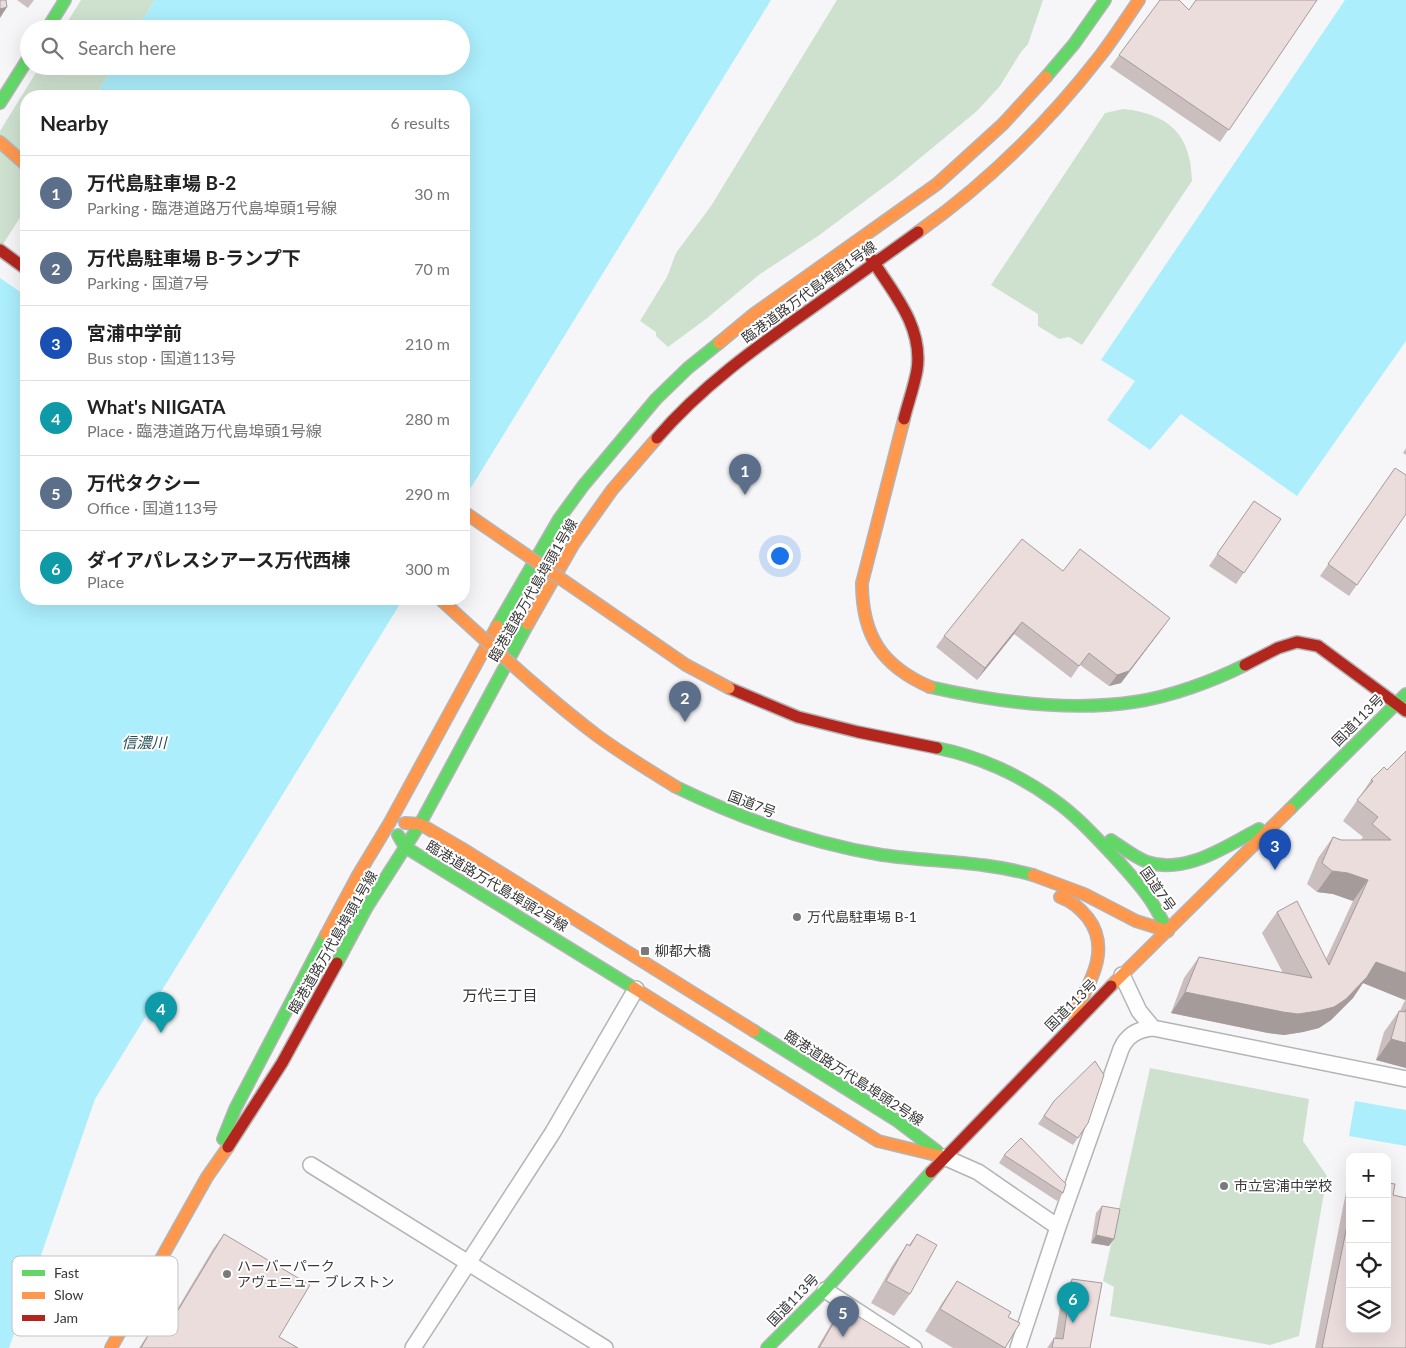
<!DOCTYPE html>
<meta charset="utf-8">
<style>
:root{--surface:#fff;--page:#f2f2f2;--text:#222;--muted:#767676;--line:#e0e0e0;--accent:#7a7a7b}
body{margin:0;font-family:Lato,"Noto Sans JP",sans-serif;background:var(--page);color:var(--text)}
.controls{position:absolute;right:15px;bottom:15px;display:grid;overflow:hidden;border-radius:10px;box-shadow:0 5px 20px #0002}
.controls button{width:45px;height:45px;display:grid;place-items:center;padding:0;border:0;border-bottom:1px solid var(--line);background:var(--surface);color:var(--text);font:25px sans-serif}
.you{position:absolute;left:779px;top:555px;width:18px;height:18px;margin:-12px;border:4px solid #fff;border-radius:50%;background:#1a73e8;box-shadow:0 0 0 8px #1a73e833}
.badge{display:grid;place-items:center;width:32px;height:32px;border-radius:50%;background:var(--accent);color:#fff;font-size:16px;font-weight:700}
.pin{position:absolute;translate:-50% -41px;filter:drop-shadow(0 1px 2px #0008)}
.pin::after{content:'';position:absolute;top:26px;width:18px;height:15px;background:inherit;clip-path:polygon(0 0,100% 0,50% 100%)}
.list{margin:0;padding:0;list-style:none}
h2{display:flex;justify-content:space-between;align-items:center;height:65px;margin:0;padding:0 20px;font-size:21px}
h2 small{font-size:16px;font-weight:400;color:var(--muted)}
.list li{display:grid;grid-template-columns:32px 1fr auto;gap:15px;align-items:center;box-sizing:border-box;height:75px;padding:0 20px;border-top:1px solid var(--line)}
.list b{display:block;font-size:19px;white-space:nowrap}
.list p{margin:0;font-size:16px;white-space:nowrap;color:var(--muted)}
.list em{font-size:16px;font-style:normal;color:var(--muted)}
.icon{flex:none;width:28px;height:28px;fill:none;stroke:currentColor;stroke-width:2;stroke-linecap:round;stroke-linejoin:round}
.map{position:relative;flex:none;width:1406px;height:1348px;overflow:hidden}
.search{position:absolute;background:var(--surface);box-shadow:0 5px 20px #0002;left:20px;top:20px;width:450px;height:55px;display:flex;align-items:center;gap:12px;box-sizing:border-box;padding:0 18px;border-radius:28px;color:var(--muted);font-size:19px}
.panel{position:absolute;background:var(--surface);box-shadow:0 5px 20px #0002;left:20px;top:90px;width:450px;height:515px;border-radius:20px}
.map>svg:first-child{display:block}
.green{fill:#cee1cf}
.water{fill:#aceefc}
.pier{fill:#f6f6f8}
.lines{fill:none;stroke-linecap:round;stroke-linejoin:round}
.street-casing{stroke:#b3b4b5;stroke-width:18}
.fast-casing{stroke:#b3b4b5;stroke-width:14}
.slow-casing{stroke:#b3b4b5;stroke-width:14}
.jam-casing{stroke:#b3b4b5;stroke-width:14}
.street{stroke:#fefefe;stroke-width:15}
.fast{stroke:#63d668;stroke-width:11}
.slow{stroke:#ff974d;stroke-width:11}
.jam{stroke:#b3261e;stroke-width:11}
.slow-bridge-casing{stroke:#b3b4b5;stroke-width:14;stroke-linecap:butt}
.slow-bridge{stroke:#ff974d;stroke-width:11}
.wall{fill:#cbbebe}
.shaded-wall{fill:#a59b9b}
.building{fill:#ecdddd;stroke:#a59b9b}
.poi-dot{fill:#7a7a7b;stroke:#fff;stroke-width:2}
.labels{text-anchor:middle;stroke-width:4;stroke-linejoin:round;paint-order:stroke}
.street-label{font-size:14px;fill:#373738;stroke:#fff}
.poi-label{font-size:14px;fill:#373738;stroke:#fff;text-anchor:start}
.water-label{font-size:15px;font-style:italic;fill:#254f58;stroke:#fff}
.neighbourhood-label{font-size:15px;fill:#333336;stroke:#fff}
.key{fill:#fff;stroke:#c3c3c3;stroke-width:1}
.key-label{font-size:14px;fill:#373738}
</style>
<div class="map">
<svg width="1406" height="1348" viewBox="0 0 1406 1348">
<rect width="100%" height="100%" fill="#f6f6f8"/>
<path class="green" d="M81,0H155L137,29H63Z
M837,0H1043L1028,44L1021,52L1000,86L977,111L896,178L818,236L760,274L706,319L668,347L656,336V332L640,321L667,277L676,253L711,206Z
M40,66H114L95,96H26V255L0,254V131Z
M1123,109C1169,114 1191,134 1192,181L1082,345L1069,337L1059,339L1038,326V314L991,285L1105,113Z
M1150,1068L1309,1099L1303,1141L1327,1176L1299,1336L1270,1345L1110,1316L1114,1287L1103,1281Z"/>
<path class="water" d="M155,0H771L464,499V96H95L114,66H461V29H137Z
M1345,0H1406V341L1297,496L1181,414L1150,450L1107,420L1135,381L1101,360Z
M26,210V599H403L95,1099L9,1348H0V254Z
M1355,1101L1406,1110V1146L1349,1136Z"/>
<path class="pier" d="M26,208V296L0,278V249Z"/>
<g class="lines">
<g class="street-casing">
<path id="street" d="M1122,975L1139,1011L1153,1028
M944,1157L978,1172L1058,1227
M311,1165L605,1348
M825,1290L914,1348
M413,1348L553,1132L636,989
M1018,1348L1058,1227L1121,1049C1127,1035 1138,1029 1153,1028L1406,1079"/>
</g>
<g class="fast-casing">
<path id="fast" d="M47,29L65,0
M1046,77L1074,44L1105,0
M0,103L29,57
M497,626L559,519L583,486L656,399L688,368L719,343
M930,687C996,702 1067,712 1134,702C1170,697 1213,681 1245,665
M937,748C978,756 1020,775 1054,800C1074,814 1091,832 1107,849C1122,865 1137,881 1149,898C1156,908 1162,920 1168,931
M676,787C742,819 809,843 882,855C932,862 983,861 1033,875
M1290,809L1406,694
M398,835L405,847L634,988
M1111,840C1123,848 1134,857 1147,862C1186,875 1226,846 1259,829
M337,963L367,907L420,824L528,624
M754,1031L896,1120L937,1151
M223,1139L235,1109L326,935
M767,1348L825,1290L931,1172"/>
</g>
<g class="slow-casing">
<path id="slow" d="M0,142L26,165
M918,232C987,183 1048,123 1100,56C1114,38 1126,19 1139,0
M719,343L754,314L937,184L1003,124L1046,77
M904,419L862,583C862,636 882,666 930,687
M528,624L573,545L612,490L657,438
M405,823L420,824L461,848L754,1031
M1033,875L1084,894L1136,921L1168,931
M1060,897C1072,901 1080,908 1088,918C1112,950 1089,984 1073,1015
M326,935L358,875L390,822L497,626
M1111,986L1290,809
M634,988L878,1141L944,1157
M111,1348L207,1177L228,1147"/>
</g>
<g class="jam-casing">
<path id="jam" d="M0,250L26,269
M867,252C889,288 924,324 917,370C914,387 908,403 904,419
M657,438C701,387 755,348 809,310C845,284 882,258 918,232
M1245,665L1278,648L1297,642L1318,646L1406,711
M729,688L798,717L858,732L937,748
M228,1147L282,1063L337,963
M931,1172L1111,986"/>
</g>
<use href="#street" class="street"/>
<use href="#fast" class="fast"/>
<use href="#slow" class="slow"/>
<use href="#jam" class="jam"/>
<g class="slow-bridge-casing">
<path id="slow-bridge" d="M464,512L686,665L729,688
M440,599C492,646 543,695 599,737C624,755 650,771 676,787"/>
</g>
<use href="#slow-bridge" class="slow-bridge"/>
</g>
<path class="wall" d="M17,0H34L28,8Z
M1317,0L1220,142L1110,67L1119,55L1189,10Z
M1406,448V455L1403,453Z
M1395,468L1406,514L1349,596L1320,576Z
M1254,501L1281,519L1236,584L1209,566Z
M1063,571L1162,629L1121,683L1109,686L1080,665L1071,678L1014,634L977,680L936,647L944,636Z
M1406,751V1068L1376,1060L1384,1032L1399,1011H1400L1405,1000L1363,983L1353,998L1331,1020L1319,1028L1303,1032L1284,1035L1268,1033L1171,1013L1184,978L1199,957L1283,973L1262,933L1277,912L1326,959L1353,901L1333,894L1317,892L1307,884L1318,858L1333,837L1341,840H1361L1363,837L1343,821L1371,780L1387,770Z
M1054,1101L1088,1123L1073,1145L1038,1124Z
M1004,1155L1063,1193L1057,1201L999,1163Z
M1350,1187V1329L1393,1195L1406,1348H1315L1346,1192Z
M1102,1206L1109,1246L1091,1243L1096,1213Z
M224,1234L279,1337L298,1348H139L154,1325L164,1331L213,1249Z
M917,1234L910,1294L894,1316L871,1303L892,1266L907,1244L909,1245Z
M1072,1279L1090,1348H1047L1054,1338H1055L1062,1294Z
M957,1281L1008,1317L1005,1348H953L925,1331L942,1303Z
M839,1313L910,1348H817L830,1326Z"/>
<path class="shaded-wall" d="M7,7L0,18V9Z
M1170,618L1121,683L1109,686L1117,675Z
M1022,622L1014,634L977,680L985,668Z
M1332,871L1348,873L1368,880L1353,901L1333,894L1317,892Z
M1376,962L1406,973V998L1405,1000L1363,983L1353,998L1331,1020L1319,1028L1303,1032L1284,1035L1268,1033L1171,1013L1185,992L1318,1011Z
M1391,1039L1406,1043V1068L1376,1060Z
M1096,1235L1114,1239L1109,1246L1091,1243Z"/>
<path class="building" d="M0,0H6L7,7L0,9Z
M1160,0H1179L1189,10L1196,0H1317L1229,130L1119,55Z
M1395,468L1406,475V514L1357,585L1328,564Z
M1254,501L1281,519L1244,573L1217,554Z
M1022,539L1063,571L1080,549L1170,618L1129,671L1117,675L1089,653L1079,666L1022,622L985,668L944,636Z
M1406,751V973L1376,962L1367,977L1346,999L1334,1007L1318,1011L1298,1014L1283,1012L1185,992L1199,957L1312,978L1277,912L1297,901L1329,965L1368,880L1348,873L1332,871L1322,863L1333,837L1341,840H1391L1372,824L1378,817L1357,800L1373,781L1371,780L1384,767L1387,770Z
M1406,1009V1043L1391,1039L1399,1011L1405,1012Z
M1095,1061L1104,1075L1088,1123L1078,1138L1044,1116L1054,1101Z
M1021,1138L1066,1184L1063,1193L1004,1155Z
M1387,1183L1395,1184L1393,1195L1406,1198V1348H1322L1350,1211V1329H1387Z
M1102,1206L1120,1209L1114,1239L1096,1235Z
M224,1234L310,1285L279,1337L298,1348H141L154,1325L165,1332Z
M917,1234L937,1245L910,1294L886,1281L907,1244L910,1246Z
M1072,1279L1102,1283L1090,1348H1052L1054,1338L1063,1339Z
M957,1281L1011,1312L1008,1317L1020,1323L1005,1348L940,1309Z
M851,1312L910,1348H819L839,1313Z"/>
<g class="poi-dot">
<circle cx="797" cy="917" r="5"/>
<rect x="640" y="946" width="10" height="10" rx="2.5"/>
<circle cx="1224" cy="1186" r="5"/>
<circle cx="227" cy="1274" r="5"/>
</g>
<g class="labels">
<g class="street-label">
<text transform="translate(809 292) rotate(-36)" y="5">臨港道路万代島埠頭1号線</text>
<text transform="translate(533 590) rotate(-60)" y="5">臨港道路万代島埠頭1号線</text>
<text transform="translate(1358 720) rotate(-45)" y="5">国道113号</text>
<text transform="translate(752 804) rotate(21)" y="5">国道7号</text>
<text transform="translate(497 886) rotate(31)" y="5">臨港道路万代島埠頭2号線</text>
<text transform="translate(1158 889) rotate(55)" y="5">国道7号</text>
<text transform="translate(333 942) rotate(-60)" y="5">臨港道路万代島埠頭1号線</text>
<text transform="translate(1071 1005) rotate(-45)" y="5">国道113号</text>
<text transform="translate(854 1078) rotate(33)" y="5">臨港道路万代島埠頭2号線</text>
<text transform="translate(793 1300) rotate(-46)" y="5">国道113号</text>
</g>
<g class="poi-label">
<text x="807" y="922">万代島駐車場 B-1</text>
<text x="655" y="956">柳都大橋</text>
<text x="1234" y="1191">市立宮浦中学校</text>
<text x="237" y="1271">ハーバーパーク<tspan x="237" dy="16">アヴェニュー ブレストン</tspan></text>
</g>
<g class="water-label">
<text x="144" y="748">信濃川</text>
</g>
<g class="neighbourhood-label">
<text x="500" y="1001">万代三丁目</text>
</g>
</g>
<rect x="12" y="1256" width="166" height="80" rx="8" class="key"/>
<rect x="22" y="1270" width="23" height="6" fill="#63d668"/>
<rect x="22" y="1292" width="23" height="7" fill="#ff974d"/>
<rect x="22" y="1315" width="23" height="6" fill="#b3261e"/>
<g class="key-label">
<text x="54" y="1278">Fast</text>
<text x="54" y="1300">Slow</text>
<text x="54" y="1323">Jam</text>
</g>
</svg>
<div class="controls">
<button>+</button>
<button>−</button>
<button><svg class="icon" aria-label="locate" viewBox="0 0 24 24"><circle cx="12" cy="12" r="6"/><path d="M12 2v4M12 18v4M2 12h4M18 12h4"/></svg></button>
<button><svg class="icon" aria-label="layers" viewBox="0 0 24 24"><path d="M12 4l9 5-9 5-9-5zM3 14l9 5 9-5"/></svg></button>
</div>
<div class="you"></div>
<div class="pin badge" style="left:745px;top:495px;background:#5c6f8a">1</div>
<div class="pin badge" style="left:685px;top:722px;background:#5c6f8a">2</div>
<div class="pin badge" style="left:1275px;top:870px;background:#1a4fb4">3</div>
<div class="pin badge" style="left:161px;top:1033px;background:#0f9aa8">4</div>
<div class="pin badge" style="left:843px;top:1337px;background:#5c6f8a">5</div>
<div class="pin badge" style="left:1073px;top:1323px;background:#0f9aa8">6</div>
<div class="search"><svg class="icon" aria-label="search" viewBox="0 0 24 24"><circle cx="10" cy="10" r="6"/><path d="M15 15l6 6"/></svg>Search here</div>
<section class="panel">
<h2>Nearby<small>6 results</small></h2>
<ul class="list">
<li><span class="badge" style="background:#5c6f8a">1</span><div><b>万代島駐車場 B-2</b><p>Parking · 臨港道路万代島埠頭1号線</p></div><em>30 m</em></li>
<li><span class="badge" style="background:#5c6f8a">2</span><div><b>万代島駐車場 B-ランプ下</b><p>Parking · 国道7号</p></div><em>70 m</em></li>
<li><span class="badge" style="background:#1a4fb4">3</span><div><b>宮浦中学前</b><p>Bus stop · 国道113号</p></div><em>210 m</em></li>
<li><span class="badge" style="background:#0f9aa8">4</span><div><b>What's NIIGATA</b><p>Place · 臨港道路万代島埠頭1号線</p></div><em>280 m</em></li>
<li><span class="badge" style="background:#5c6f8a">5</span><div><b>万代タクシー</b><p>Office · 国道113号</p></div><em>290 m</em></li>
<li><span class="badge" style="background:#0f9aa8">6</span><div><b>ダイアパレスシアース万代西棟</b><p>Place</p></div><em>300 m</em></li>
</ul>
</section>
</div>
